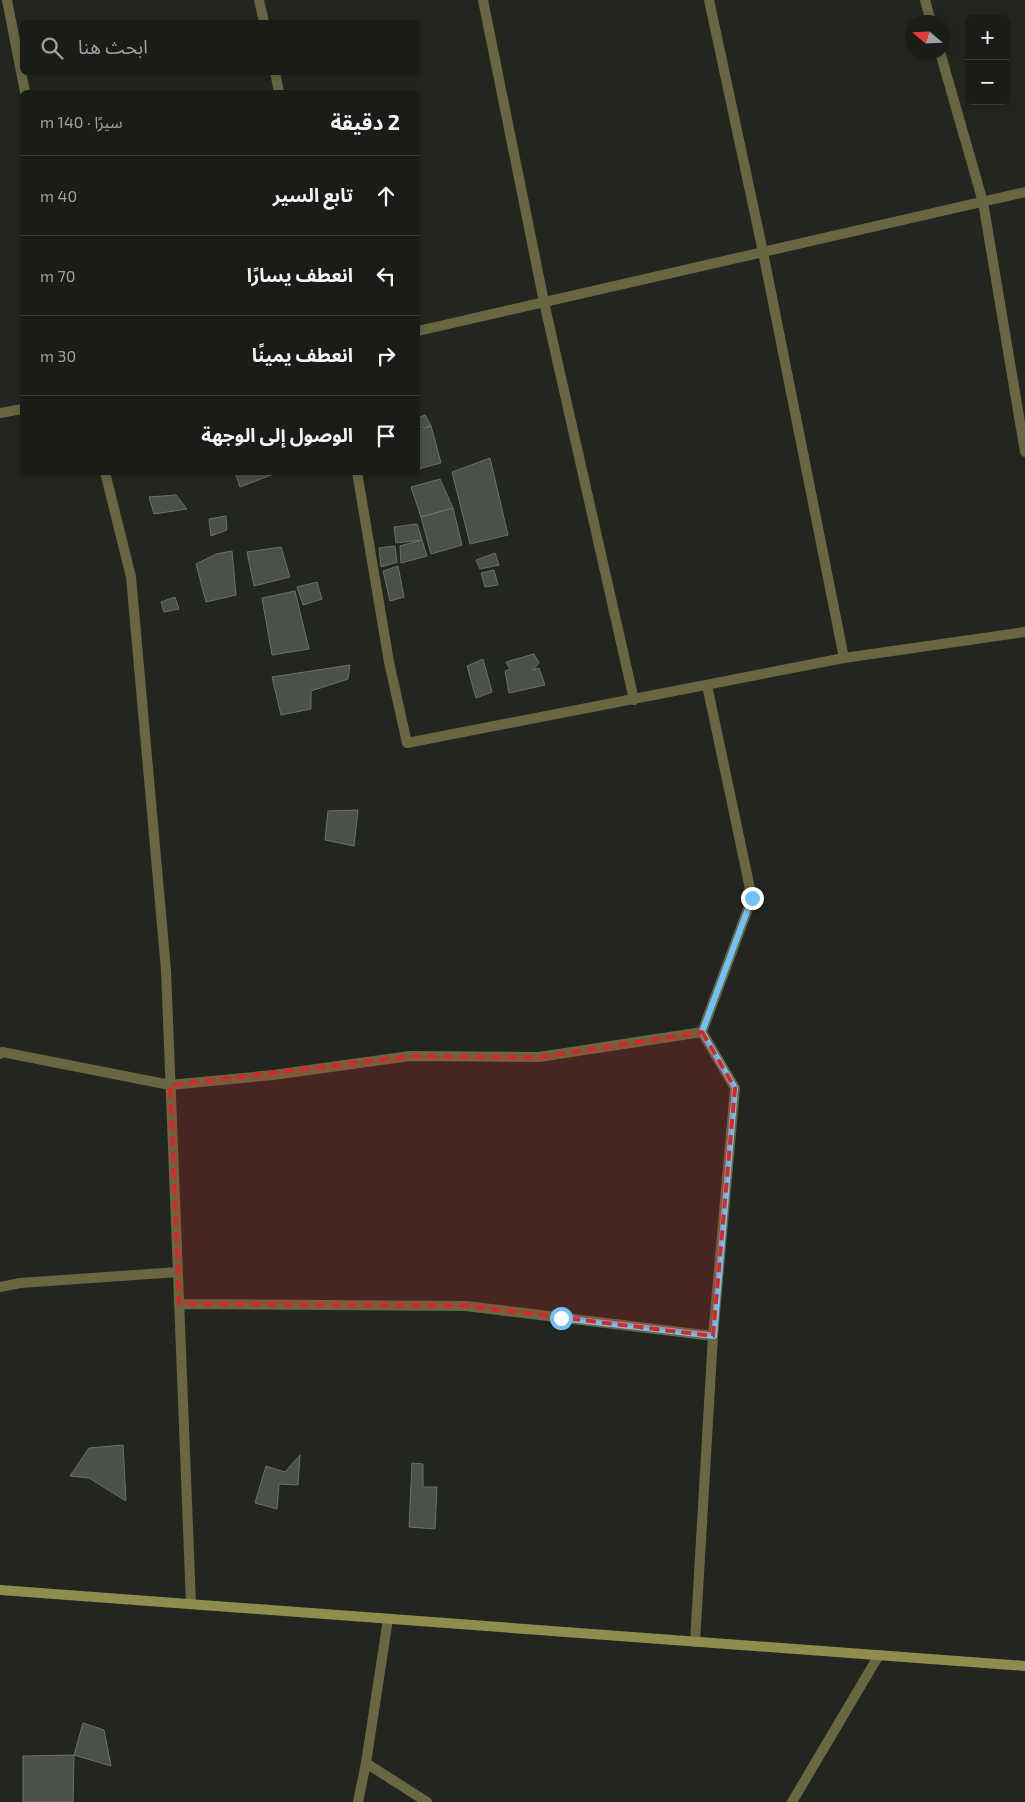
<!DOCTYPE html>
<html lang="ar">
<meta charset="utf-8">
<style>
:root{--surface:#1a1c18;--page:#272925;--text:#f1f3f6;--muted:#9fa1a2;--line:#383a37}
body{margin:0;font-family:"Exo 2","Noto Sans Arabic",sans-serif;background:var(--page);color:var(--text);direction:rtl}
.controls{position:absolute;right:15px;top:15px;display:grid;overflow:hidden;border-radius:8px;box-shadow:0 2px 8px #0003}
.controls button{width:45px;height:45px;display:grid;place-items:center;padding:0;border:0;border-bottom:1px solid var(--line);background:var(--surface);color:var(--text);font:25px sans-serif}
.compass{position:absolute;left:905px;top:15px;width:45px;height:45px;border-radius:50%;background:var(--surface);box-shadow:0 2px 8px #0003;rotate:289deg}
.stop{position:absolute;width:15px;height:15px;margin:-11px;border:4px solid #72c1f5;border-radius:50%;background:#fff}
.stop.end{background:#72c1f5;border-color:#fff;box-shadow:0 1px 5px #0008}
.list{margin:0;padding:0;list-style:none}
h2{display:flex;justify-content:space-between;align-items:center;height:65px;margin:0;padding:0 20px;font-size:21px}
h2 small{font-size:16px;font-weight:400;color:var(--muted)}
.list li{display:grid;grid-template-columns:32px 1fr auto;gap:15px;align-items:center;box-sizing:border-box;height:80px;padding:0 20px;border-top:1px solid var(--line)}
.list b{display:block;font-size:19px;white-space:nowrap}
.list em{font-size:16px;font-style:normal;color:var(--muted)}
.icon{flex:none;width:28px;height:28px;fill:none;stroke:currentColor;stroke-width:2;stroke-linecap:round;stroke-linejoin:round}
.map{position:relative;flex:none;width:1025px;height:1802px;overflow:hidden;direction:ltr}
.search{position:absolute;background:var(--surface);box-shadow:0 2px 8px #0003;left:20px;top:20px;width:400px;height:55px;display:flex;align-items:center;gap:12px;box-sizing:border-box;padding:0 18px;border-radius:8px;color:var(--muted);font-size:19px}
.panel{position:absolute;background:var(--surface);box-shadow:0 2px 8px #0003;left:20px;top:90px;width:400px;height:385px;border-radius:8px;direction:rtl}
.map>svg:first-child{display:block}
.building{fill:#4a514b;stroke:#6a716b}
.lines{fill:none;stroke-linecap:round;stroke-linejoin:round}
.minor{stroke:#686741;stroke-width:10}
.secondary{stroke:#8e8d4e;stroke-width:10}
.route{stroke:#72c1f5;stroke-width:6}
.marked{fill:#d62828;fill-opacity:0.2;stroke:#d62828;stroke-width:4;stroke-dasharray:10 6;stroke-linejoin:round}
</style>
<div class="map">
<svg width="1025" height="1802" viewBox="0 0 1025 1802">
<rect width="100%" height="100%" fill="#232620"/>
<path class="building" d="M425,415L431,426L418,429V418Z
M431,426L441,463L418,469V432Z
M490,458L508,535L470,544L452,472Z
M235,472H279L240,487Z
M440,479L453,508L421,517L411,487Z
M176,495L187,509L154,514L149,497Z
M453,508L462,545L431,554L421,517Z
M226,516L227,530L211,536L209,519Z
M417,524L422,540L396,543L394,527Z
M422,540L427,556L401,563L400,546Z
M395,546L397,562L381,567L379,548Z
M281,547L290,577L254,586L247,552Z
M232,551L236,595L206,602L196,564L216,554Z
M495,553L499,565L480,569L476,560Z
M398,566L404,597L390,601L383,571Z
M494,570L498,585L485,587L481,573Z
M317,582L322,599L303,605L297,587Z
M295,591L309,649L272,655L262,598Z
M175,597L179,609L164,612L161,602Z
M534,654L539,663L533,670L539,668L545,685L509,693L505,671L510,669L506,662Z
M483,659L492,692L476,698L467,666Z
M350,665L348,679L311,691V709L281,715L272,677Z
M358,810L354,846L325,840L328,811Z
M123,1445L126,1501L89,1478L70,1476L89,1448Z
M300,1455L298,1485L279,1484L277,1509L255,1503L266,1466L285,1472Z
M412,1463L423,1464V1487H437L435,1529L409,1527Z
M83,1723L104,1730L111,1766L74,1755Z
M74,1755L73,1802H23V1756Z"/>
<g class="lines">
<path class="minor" d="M7,0L25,92
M259,0L264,22
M483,0L544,302L634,700
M709,0L763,252L844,658
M925,0L931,22
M940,52L983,202L1025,452
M275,72L279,92
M418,331L1025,192
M0,413L22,409
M105,472L131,577L166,970L191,1604
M357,472L389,662L407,743L844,658L1025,632
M0,1054L2,1052L170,1085L273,1075L410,1056L539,1057L702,1032
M0,1287L20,1283L178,1272
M179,1304L466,1306L713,1336
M388,1619L366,1763L427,1802
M695,1642L713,1336L735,1088L702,1032L752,898L707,685
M358,1802L366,1763
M792,1802L879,1655"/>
<path class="secondary" d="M0,1590L1025,1666"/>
</g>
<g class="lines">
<path class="route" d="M561,1318L714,1336L735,1088L702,1032L752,898"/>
</g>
<path class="marked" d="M702,1032L735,1088L713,1336L466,1306L179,1304L170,1085L410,1056L539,1057Z"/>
</svg>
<div class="controls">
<button>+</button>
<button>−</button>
</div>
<svg class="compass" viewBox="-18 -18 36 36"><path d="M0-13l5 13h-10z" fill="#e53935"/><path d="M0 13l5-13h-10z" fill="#9fa1a2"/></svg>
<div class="stop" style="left:561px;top:1318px"></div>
<div class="stop end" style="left:752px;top:898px"></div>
<div class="search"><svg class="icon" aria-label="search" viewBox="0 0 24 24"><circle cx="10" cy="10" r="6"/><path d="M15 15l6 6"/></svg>ابحث هنا</div>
<section class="panel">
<h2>2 دقيقة<small>سيرًا · 140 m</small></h2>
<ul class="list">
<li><svg class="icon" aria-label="ahead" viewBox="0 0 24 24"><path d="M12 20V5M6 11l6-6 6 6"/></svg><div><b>تابع السير</b></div><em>40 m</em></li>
<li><svg class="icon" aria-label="left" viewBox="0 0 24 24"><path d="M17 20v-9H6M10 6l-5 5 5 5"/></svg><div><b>انعطف يسارًا</b></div><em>70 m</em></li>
<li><svg class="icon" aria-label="right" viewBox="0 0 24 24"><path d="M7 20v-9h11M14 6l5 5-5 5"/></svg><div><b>انعطف يمينًا</b></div><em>30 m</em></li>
<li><svg class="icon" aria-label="arrive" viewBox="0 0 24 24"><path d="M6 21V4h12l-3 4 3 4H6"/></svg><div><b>الوصول إلى الوجهة</b></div></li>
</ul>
</section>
</div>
